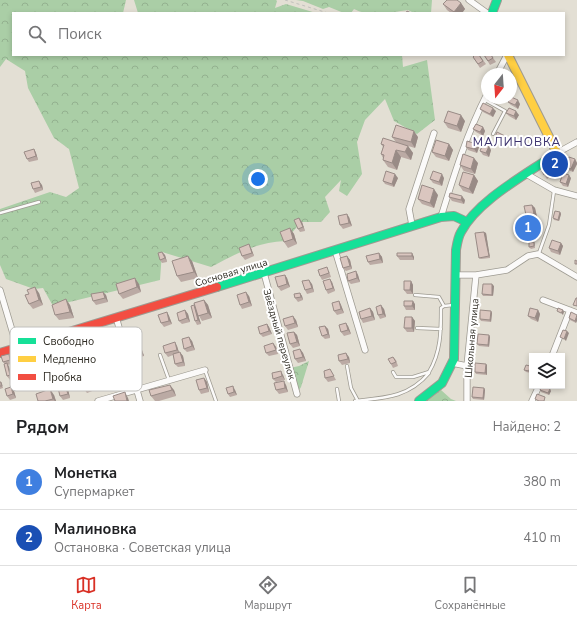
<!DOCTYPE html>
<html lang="ru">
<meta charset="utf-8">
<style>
:root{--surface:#fff;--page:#f6f6f6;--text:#202124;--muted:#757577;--line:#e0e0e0;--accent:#d93025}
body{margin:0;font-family:"Nunito Sans",sans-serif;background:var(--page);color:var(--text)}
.controls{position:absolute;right:12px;bottom:12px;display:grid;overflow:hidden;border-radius:0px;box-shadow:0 2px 6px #0003}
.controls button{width:36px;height:36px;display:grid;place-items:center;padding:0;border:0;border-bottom:1px solid var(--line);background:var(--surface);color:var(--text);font:20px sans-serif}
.compass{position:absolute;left:481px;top:68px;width:36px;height:36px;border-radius:50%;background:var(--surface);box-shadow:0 2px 6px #0003;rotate:197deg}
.you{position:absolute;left:258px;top:179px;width:14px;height:14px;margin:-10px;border:3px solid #fff;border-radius:50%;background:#1a73e8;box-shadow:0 0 0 6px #1a73e833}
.badge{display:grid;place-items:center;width:26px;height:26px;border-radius:50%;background:var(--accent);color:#fff;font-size:13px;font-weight:700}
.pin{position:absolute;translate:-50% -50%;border:2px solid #fff;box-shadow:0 1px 4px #0006}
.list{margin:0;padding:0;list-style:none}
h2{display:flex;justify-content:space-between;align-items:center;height:52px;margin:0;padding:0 16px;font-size:17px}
h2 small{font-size:13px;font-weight:400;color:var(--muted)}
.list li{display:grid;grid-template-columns:26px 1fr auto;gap:12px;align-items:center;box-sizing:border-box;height:56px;padding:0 16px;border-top:1px solid var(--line)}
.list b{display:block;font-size:15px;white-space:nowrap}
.list p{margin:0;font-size:13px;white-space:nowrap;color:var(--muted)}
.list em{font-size:13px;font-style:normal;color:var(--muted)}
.icon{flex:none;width:22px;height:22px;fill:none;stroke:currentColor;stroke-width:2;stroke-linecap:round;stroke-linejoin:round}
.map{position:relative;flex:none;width:577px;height:401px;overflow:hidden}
.search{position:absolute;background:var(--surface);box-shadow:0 2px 6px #0003;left:12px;right:12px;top:12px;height:44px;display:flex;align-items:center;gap:10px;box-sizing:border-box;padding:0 14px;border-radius:0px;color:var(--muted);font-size:15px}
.sheet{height:164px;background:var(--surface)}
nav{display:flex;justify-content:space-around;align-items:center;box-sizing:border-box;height:56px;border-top:1px solid var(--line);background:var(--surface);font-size:11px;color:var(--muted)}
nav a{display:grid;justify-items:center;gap:2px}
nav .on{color:var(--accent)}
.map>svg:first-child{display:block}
.forest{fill:url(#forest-crowns)}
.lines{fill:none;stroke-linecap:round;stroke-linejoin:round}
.lane-casing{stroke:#9d9a91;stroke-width:4}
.street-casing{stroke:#9d9a91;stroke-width:7}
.fast-casing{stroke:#9d9a91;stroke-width:10}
.slow-casing{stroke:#9d9a91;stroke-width:10}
.jam-casing{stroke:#9d9a91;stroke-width:10}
.path{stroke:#c1c0bc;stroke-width:1;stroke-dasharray:3 3;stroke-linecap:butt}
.lane{stroke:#fbfaf9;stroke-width:2.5}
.street{stroke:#fbfaf9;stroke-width:5.5}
.fast{stroke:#16e098;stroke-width:8}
.slow{stroke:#ffcf43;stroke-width:8}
.jam{stroke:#f24e42;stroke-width:8}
.wall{fill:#bbaaa4}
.shaded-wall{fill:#998b86}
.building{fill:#dac6bf;stroke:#998b86}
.labels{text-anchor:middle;stroke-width:4;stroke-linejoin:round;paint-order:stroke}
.street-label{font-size:10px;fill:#2f2c24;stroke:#fff}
.quarter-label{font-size:12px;letter-spacing:1px;fill:#3c326e;stroke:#fff}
.key{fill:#fff;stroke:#c1c0bd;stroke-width:1}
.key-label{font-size:11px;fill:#2f2c24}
</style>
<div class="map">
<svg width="577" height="401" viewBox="0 0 577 401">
<defs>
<pattern id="forest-crowns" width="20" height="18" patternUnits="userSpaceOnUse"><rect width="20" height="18" fill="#aacea6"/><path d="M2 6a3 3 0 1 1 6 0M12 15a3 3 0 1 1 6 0" fill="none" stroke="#93b18f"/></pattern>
</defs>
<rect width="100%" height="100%" fill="#e3dfd4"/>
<path class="forest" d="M0,0H126L123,13H13V55H402L403,67L427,60L435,120L417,134L394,121L385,99L365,120L357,142L362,174L347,196L339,191L341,180L325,197L330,212L321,222H301L285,241C254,243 238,253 211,267L162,252L160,280L53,306L43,288L34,289L6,279L0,265V209L50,192L66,197L79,188L69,149L54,138L28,88L25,71L6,59L0,67Z
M134,0H276L277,1L275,8L286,4L316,13H138Z
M296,0H432L431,13H414L408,10C393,12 370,18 354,9L351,13H344L329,7L323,9L303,1Z
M309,361L301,387L298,392L290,368L299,366Z
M441,390L451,399L456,401H425Z"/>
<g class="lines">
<g class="lane-casing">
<path id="lane" d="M485,100L505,111L493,134
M0,213L39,202
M539,253L549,225L554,191
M415,295L439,297L444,306
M417,328L441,329
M160,355L169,380
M347,366L351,388L358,401
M205,370L216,401
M393,372L396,377H413L429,372C441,352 441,331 441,308L444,306L453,305
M337,389L339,401
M355,401C385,398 409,397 429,373"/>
</g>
<g class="street-casing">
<path id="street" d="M469,0L487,13
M497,74L507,55
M557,153L577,142
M528,175L554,190L577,196
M441,217C454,175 467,133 487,94
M412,225L409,209L434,133
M335,250L365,350
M264,273L297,394
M456,275H476L507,270L528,256L538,254L577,277
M0,290L17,347
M543,300L577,313
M116,317L140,401
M552,356L570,310
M452,363L467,366
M98,401L205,370
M467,401V366L476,275
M532,401L539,386"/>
</g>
<g class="fast-casing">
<path id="fast" d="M492,13L497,0
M217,287L441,217L454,216L467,222
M419,401L442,383L454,359L456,250C457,244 458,237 461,232C477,201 525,175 554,155"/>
</g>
<g class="slow-casing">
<path id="slow" d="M508,55L557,153L554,155"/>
</g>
<g class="jam-casing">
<path id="jam" d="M0,353L217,287"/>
</g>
<path class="path" d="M285,0L328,13"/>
<use href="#lane" class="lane"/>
<use href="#street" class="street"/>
<use href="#fast" class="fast"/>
<use href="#slow" class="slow"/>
<use href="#jam" class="jam"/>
</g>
<path class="wall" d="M461,3L465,9L462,13H451L447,10L443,4Z
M479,55L486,64L480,68L473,57Z
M484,55H491L496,62L490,65Z
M508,102L520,104L518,109L511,105Z
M480,109L496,111L493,117L483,112Z
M506,113L519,115L516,120L509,116Z
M465,121L461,132L448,128L444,122Z
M483,127L485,131L483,136L476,132L473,129Z
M392,137H418L415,148L408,146L413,153L411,160L401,157L397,170L388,167L383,160V158L381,154L383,147L381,144L396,142Z
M495,137H507L510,141L507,146L497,141Z
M449,144L453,150L449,161L436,157L432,152Z
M466,147H479L477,153L468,150Z
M34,149L36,153L38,160L29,162L27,159Z
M491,150L489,157L483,155L480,151Z
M575,159L577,163V164L573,172L568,170L565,167Z
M478,163L475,174L464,171L460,165Z
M554,163L559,170L547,179L542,171Z
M474,175L478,181L473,194L463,191L459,185Z
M398,178L394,187L385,184L383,181Z
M444,178L442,186L433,183L430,179Z
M571,178L568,187L563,186L560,182Z
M42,185L43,190L35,193L33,189Z
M438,195L434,208L422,204L418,199Z
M449,197L465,200L464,204L452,201Z
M532,205L535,208L537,217L529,219L526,215Z
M560,212L561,214L559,221L554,220L553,218Z
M349,217L352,226L343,229L340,225Z
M299,218L302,222L305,231L300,232L298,229Z
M290,228L294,234L297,244L288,248L284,242Z
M484,232L486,233L490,258L481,259L479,258Z
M534,242L535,244V248L531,249L529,247Z
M561,243L563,246L560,255L551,252L549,248Z
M251,248L254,256L245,260L242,256Z
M162,252L165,255L167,262L162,263L160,260Z
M379,253L382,257L383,263L370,265L368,262Z
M412,253L414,257V260H400L397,256Z
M347,256L350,260L352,269L346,271L343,268Z
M192,261L198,278L181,282L177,276Z
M329,271L331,277L322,280L320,276Z
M356,271L358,275L360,282L351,284L348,281Z
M285,275L287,278L290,287L281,291L278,287Z
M411,281L413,285V294H407L404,290Z
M332,282L335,291L328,294L326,290Z
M139,284L141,292L123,299L119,294Z
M312,284L314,292L307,294L305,290Z
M494,286L493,296H483L482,294Z
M103,292L106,295L108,302L96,305L93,301Z
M39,293L43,305L33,309L29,304Z
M300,293L302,296L303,300L298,302L295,298Z
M249,296L252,306L242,309L240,305Z
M204,300L208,305L212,318L202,321L198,314L201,324L197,325L195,321L194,305L196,309Z
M339,301L341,305L344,313L337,315L334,311Z
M415,304V310H406L404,306Z
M70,305L74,318L59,320L55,315Z
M370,308L373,312L375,320L363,323L361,319Z
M384,309L386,317L380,319L378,315Z
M185,310L188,314L190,322L182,324L179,321Z
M538,310L540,314L538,322L531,319L528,316Z
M491,311L492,313L491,322L481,321L480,319Z
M167,312L169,316L172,324L164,327L161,323Z
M577,315L576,323L570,320L569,318Z
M412,317L415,321L414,332H407L404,328Z
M296,320L298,327L288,330L285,326Z
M267,324L269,327L272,334L263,337L260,334Z
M325,326L328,329L330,338L325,339L322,336Z
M348,326L351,334L344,336L341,332Z
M294,332L297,335L300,346L293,348L290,344Z
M489,335L490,337L489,347L479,346L477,344Z
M105,336L108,344L115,349L118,360L116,361L119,368L111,370L109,367L107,360L105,357L102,347L98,348L94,343Z
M192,341L195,350L187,352L184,349Z
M78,343L82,355L74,357L72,353Z
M273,343L276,347L278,354L269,356L266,353Z
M140,346L142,350L144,356L137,358L135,355Z
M177,346L179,352L183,356L185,366L178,367L175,364L173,355L168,357L165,353Z
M300,349L303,353L306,361L298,363L295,359Z
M9,354L11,358L13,363L8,365L9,367L13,379L10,380L7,376L5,364L3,362Z
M46,356L48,365L41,367L38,363Z
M349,357L350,363L342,365L339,361Z
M393,357L396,360L398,366L393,368L391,364Z
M58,364L61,371L55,373L53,369Z
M487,365V375L476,374L475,372Z
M532,368L531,373L526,372L524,370Z
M330,369L336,380L328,382L325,378Z
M283,375L285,380L276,382L273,379Z
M90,377L92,380L95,390L87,393L84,389Z
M204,378L207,382L209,392L201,394L199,390Z
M0,382L2,384L3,388L0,389Z
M286,385L288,392L279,394L276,390Z
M65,386L68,389L70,398L63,400L60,396Z
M484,388L485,390L484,400L473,399L472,397Z
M149,390H174L176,396L159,401H155L151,396Z
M235,390L237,395L230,397L228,394Z
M540,390L551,391L549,395L541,392Z
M14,391L16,398L10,400L7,396Z
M54,395L56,401H38Z"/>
<path class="shaded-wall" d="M461,3L465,9L462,13H454V12Z
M518,100L520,104L518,109L515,105Z
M493,108L496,111L493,117L490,114Z
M516,111L519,115L516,120L514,116Z
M461,115L465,121L461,132L457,126Z
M483,127L485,131L483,136L480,132Z
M414,131L418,137L415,148L411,142Z
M507,137L510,141L507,146L504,142Z
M449,144L453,150L449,161L445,156Z
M476,144L479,147L477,153L474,149Z
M408,146L413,153L411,160L405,152Z
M489,146L491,150L489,157L486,153Z
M34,149L36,153L38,160L36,156Z
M396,150L401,157L397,170L392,163Z
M474,158L478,163L475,174L471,169Z
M575,159L577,163V164L573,172L571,169Z
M395,174L398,178L394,187L392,184Z
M442,174L444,178L442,186L439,182Z
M474,175L478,181L473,194L469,189Z
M569,175L571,178L568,187L566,184Z
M39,181L42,185L43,190L41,187Z
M434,189L438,195L434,208L430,203Z
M462,196L465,200L464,204L461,200Z
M532,205L535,208L537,217L534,214Z
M560,212L561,214L559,221L558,220Z
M347,214L349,217L352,226L349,223Z
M299,218L302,222L305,231L303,227Z
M290,228L294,234L297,244L293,239Z
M484,232L486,233L490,258L489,256Z
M561,243L563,246L560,255L558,251Z
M249,244L251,248L254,256L252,253Z
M162,252L165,255L167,262Z
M379,253L382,257L383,263L380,259Z
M412,253L414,257V260L412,256Z
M188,256L192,261L198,278L194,272Z
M347,256L350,260L352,269L350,266Z
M356,271L358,275L360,282L357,278Z
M285,275L287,278L290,287L287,284Z
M135,278L139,284L141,292L137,287Z
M330,279L332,282L335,291L333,288Z
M309,280L312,284L314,292L312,288Z
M411,281L413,285V294L410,290Z
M492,284L494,286L493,296L492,295Z
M35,287L39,293L43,305L39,300Z
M103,292L106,295L108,302L105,298Z
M246,292L249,296L252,306L249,302Z
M300,293L302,296L303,300L301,297Z
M66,299L70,305L74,318L70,312Z
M204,300L208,305L212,318L208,313Z
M339,301L341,305L344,313L341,309Z
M413,301L415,304V310L412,306Z
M194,305L196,309L201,324L198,320Z
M381,305L384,309L386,317L383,314Z
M370,308L373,312L375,320L372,316Z
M185,310L188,314L190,322L187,318Z
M538,310L540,314L538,322L535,318Z
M563,310L564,312L563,315L561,313Z
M491,311L492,313L491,322L490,320Z
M167,312L169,316L172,324L169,321Z
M293,316L296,320L298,327L295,323Z
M577,316V321L576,323L575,321Z
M412,317L415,321L414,332L412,328Z
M346,323L348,326L351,334L348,330Z
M267,324L269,327L272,334L269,331Z
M325,326L328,329L330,338L328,334Z
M101,330L105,336L108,345L104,339Z
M567,331L569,333L566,341L564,339Z
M294,332L297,335L300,346L297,342Z
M489,335L490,337L489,347L488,345Z
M189,337L192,341L195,350L192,346Z
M76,340L78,343L82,355L79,351Z
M175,342L177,346L179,353L177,350Z
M111,343L115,349L118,360L115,355Z
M273,343L276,347L278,354L276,350Z
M140,346L142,350L144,356L141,353Z
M300,349L303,353L306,361L303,357Z
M180,352L183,356L185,366L183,362Z
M43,353L46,356L48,365L46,361Z
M346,353L349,357L350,363L348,359Z
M9,354L11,358L13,363L10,360Z
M114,358L117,362L119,368L116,364Z
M56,360L58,364L61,371L58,368Z
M7,363L9,367L13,379L10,375Z
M486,364L487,365V375L485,373Z
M530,366L532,368L531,373L529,371Z
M281,371L283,375L285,380L282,376Z
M90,377L92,380L95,390L93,387Z
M204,378L207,382L209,392L207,388Z
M284,381L286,385L288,392L285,388Z
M170,385L174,390L176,396L172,390Z
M65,386L68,389L70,398L68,394Z
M233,386L235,390L237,395L234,392Z
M11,387L14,391L16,398L13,394Z
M484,388L485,390L484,400L483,398Z
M50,389L54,395L56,401H55L53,399Z
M550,389L551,391L549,395L548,393Z
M125,392L128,398L129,401H127Z"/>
<path class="building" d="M447,0H457L461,3L454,12L443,4Z
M407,11L411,13H406Z
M475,55H479L483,61L478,64L473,57Z
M484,55H491L493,58L488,61Z
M499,71L504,74H497Z
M511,97L518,100L515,105L508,102L510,98H511Z
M483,103L493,108L490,114L480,109Z
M509,108L516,111L514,116L506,113Z
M448,111L461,115L457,126L444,122Z
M476,124L483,127L480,132L473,129Z
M396,125L414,131L411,142L392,137Z
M497,132L507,137L504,142L495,137Z
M383,138L408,146L405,152L396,150L392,163L383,160L384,155L381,154L384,145L381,144Z
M436,140L449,144L445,156L432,152Z
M467,141L476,144L474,149L466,147Z
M483,144L489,146L486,153L480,151Z
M34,149L36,156L27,159L24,152Z
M463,154L474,158L471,169L460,165Z
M569,157L575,159L571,169L565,167Z
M554,163L556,167L544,175L542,171Z
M386,171L395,174L392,184L383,181Z
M433,171L442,174L439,182L430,179Z
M463,172L474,175L469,189L459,185Z
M563,173L569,175L566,184L560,182Z
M39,181L41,187L33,189L31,183Z
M422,185L434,189L430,203L418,199Z
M450,193L462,196L461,200L449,197Z
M532,205L534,214L526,215L524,206Z
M555,211L560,212L558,220L553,218Z
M347,214L349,223L340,225L338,216Z
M299,218L303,227L298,229L294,220Z
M290,228L293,239L284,242L280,232Z
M484,232L489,256L479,258L475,233Z
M552,240L561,243L558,251L549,248Z
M529,242H534V246L529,247Z
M249,244L252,253L242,256L239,248Z
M162,252L165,258L160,260L158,253Z
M379,253L380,259L368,262L366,256Z
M397,253H412V256H397Z
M188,256L194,272L177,276L172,261Z
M347,256L350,266L343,268L340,258Z
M575,260L577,261V264H575Z
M327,267L329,273L320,276L318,270Z
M356,271L357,278L348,281L347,274Z
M285,275L287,284L278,287L275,277Z
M135,278L137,287L119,294L116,284Z
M330,279L333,288L326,290L323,281Z
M309,280L312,288L305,290L302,281Z
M404,281H411L410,290H404Z
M483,284H492V295L482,294Z
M35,287L39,300L29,304L25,295L29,294L27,290Z
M103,292L105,298L93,301L91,294Z
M246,292L249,302L240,305L237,295Z
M300,293L301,297L295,298L294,294Z
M576,298H577V306L573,305Z
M66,299L70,312L55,315L52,305Z
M204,300L208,313L198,316L194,303Z
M339,301L341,309L334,311L332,303Z
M404,301H413L412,306H404Z
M194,305L198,320L195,321L191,306Z
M381,305L383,314L378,315L376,307Z
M370,308L372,316L361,319L359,312Z
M530,308L538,310L535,318L528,316Z
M558,308L563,310L561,313L557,311Z
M185,310L187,318L179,321L177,313Z
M480,310L491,311L490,320L480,319Z
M167,312L169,321L161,323L158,315Z
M571,312L577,315L575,321L569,318Z
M293,316L295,323L285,326L283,319Z
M405,317H412V328H404Z
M346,323L348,330L341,332L339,325Z
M267,324L269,331L260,334L258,327Z
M325,326L328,334L322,336L319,327Z
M563,330L567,331L564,339L560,337Z
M294,332L297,342L290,344L287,333Z
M478,334L489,335L488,345L477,344Z
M189,337L192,346L184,349L182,339Z
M175,342L177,350L165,353L163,346Z
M273,343L276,350L266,353L264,346Z
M300,349L303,357L295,359L293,351Z
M180,352L183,362L175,364L173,354Z
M346,353L348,359L339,361L338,355Z
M9,354L10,360L3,362L1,356Z
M393,357L396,362L391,364L388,359Z
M7,363L10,375L7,376L4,364Z
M475,363L486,364L485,373L475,372Z
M526,365L530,366L529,371L524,370Z
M330,369L334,376L325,378L324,371Z
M281,371L282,376L273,379L272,373Z
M204,378L207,388L199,390L196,380Z
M284,381L285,388L276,390L274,383Z
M0,382H1L2,386H0Z
M170,385L172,390L151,396L149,390Z
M65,386L68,394L60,396L58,388Z
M233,386L234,392L228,394L226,388Z
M542,386L550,389L548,393L540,390Z
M11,387L13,394L7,396L5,389Z
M473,387L484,388L483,398L472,397Z
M50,389L53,399L45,401H38L36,394Z
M125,392L127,401H115L113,396Z
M537,394L545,397L544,401H539L535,399Z"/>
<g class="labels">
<g class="street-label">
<text transform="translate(231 272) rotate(-17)" y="4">Сосновая улица</text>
<text transform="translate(280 334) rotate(74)" y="4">Звёздный переулок</text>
<text transform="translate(471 338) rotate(-85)" y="4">Школьная улица</text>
</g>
<g class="quarter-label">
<text x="517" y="146">МАЛИНОВКА</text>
</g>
</g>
<rect x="10" y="327" width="132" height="64" rx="6" class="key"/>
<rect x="18" y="338" width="18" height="6" fill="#16e098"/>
<rect x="18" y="356" width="18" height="6" fill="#ffcf43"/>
<rect x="18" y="374" width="18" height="6" fill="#f24e42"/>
<g class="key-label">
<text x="43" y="345">Свободно</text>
<text x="43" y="363">Медленно</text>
<text x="43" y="381">Пробка</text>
</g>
</svg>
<div class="controls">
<button><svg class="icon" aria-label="layers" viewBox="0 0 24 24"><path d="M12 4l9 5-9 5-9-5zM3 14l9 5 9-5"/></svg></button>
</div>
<svg class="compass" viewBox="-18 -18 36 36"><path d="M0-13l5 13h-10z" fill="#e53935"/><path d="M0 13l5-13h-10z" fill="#757577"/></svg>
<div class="you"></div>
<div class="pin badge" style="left:528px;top:228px;background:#3f7fe0">1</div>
<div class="pin badge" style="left:555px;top:164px;background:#1a4fb4">2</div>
<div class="search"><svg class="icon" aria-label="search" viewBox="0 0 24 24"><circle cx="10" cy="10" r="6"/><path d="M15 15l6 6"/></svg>Поиск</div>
</div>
<section class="sheet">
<h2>Рядом<small>Найдено: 2</small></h2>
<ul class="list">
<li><span class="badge" style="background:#3f7fe0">1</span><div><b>Монетка</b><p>Супермаркет</p></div><em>380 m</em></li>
<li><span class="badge" style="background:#1a4fb4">2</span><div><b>Малиновка</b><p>Остановка · Советская улица</p></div><em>410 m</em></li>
</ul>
</section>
<nav>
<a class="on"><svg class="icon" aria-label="map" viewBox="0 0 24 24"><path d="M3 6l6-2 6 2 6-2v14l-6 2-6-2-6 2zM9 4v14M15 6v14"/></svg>Карта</a>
<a><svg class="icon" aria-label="directions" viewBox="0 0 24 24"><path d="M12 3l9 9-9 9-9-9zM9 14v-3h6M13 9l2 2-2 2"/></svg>Маршрут</a>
<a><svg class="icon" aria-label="saved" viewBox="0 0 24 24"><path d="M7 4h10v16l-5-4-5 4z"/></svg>Сохранённые</a>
</nav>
